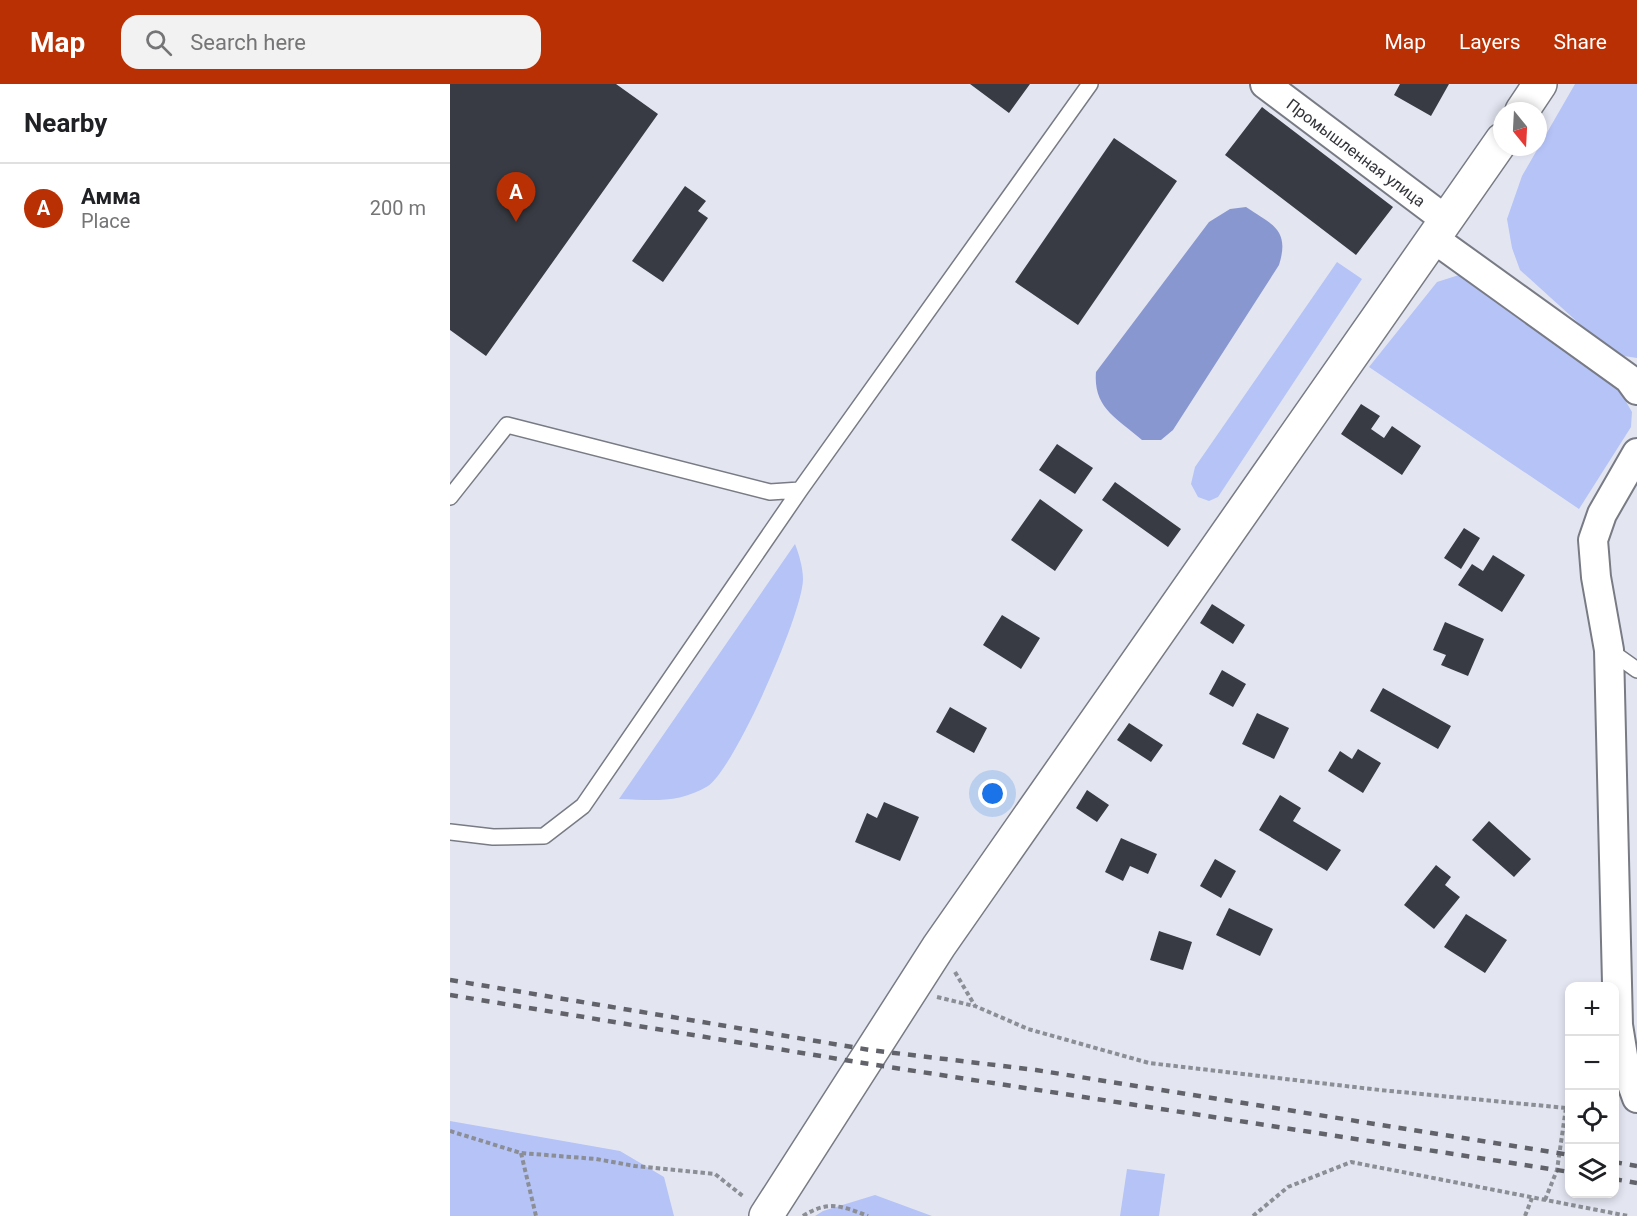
<!DOCTYPE html>
<meta charset="utf-8">
<style>
:root{--surface:#fff;--page:#f2f2f2;--text:#202124;--muted:#757577;--line:#e0e0e0;--accent:#b93004}
body{margin:0;font-family:Roboto,sans-serif;background:var(--page);color:var(--text)}
.controls{position:absolute;right:18px;bottom:18px;display:grid;overflow:hidden;border-radius:12px;box-shadow:0 3px 9px #0003}
.controls button{width:54px;height:54px;display:grid;place-items:center;padding:0;border:0;border-bottom:2px solid var(--line);background:var(--surface);color:var(--text);font:30px sans-serif}
.compass{position:absolute;left:1043px;top:18px;width:54px;height:54px;border-radius:50%;background:var(--surface);box-shadow:0 3px 9px #0003;rotate:162deg}
.you{position:absolute;left:543px;top:710px;width:21px;height:21px;margin:-15px;border:4px solid #fff;border-radius:50%;background:#1a73e8;box-shadow:0 0 0 9px #1a73e833}
.badge{display:grid;place-items:center;width:39px;height:39px;border-radius:50%;background:var(--accent);color:#fff;font-size:20px;font-weight:700}
.pin{position:absolute;translate:-50% -50px;filter:drop-shadow(0 2px 3px #0008)}
.pin::after{content:'';position:absolute;top:32px;width:21px;height:18px;background:inherit;clip-path:polygon(0 0,100% 0,50% 100%)}
.list{margin:0;padding:0;list-style:none}
h2{display:flex;justify-content:space-between;align-items:center;height:78px;margin:0;padding:0 24px;font-size:26px}
h2 small{font-size:20px;font-weight:400;color:var(--muted)}
.list li{display:grid;grid-template-columns:39px 1fr auto;gap:18px;align-items:center;box-sizing:border-box;height:90px;padding:0 24px;border-top:2px solid var(--line)}
.list b{display:block;font-size:22px;white-space:nowrap}
.list p{margin:0;font-size:20px;white-space:nowrap;color:var(--muted)}
.list em{font-size:20px;font-style:normal;color:var(--muted)}
.icon{flex:none;width:33px;height:33px;fill:none;stroke:currentColor;stroke-width:2;stroke-linecap:round;stroke-linejoin:round}
.map{position:relative;flex:none;width:1187px;height:1132px;overflow:hidden}
header{display:flex;align-items:center;gap:36px;box-sizing:border-box;height:84px;padding:0 30px;background:var(--accent);color:#fff}
header strong{font-size:28px}
nav{display:flex;gap:33px;margin-inline-start:auto;font-size:21px}
.search{width:420px;height:54px;background:var(--page);display:flex;align-items:center;gap:15px;box-sizing:border-box;padding:0 21px;border-radius:18px;color:var(--muted);font-size:22px}
main{display:flex}
aside{flex:1;background:var(--surface)}
.map>svg:first-child{display:block}
.green{fill:#b5c3f7}
.water{fill:#8997d1}
.building{fill:#383b43}
.lines{fill:none;stroke-linecap:round;stroke-linejoin:round}
.service-casing{stroke:#787b84;stroke-width:18}
.minor-casing{stroke:#787b84;stroke-width:32}
.secondary-casing{stroke:#787b84;stroke-width:36}
.path{stroke:#8c8e96;stroke-width:4;stroke-dasharray:4.5 3;stroke-linecap:butt}
.service{stroke:#fff;stroke-width:15}
.minor{stroke:#fff;stroke-width:28}
.secondary{stroke:#fff;stroke-width:33}
.rail{stroke:#62636a;stroke-width:4.5;stroke-dasharray:8 8;stroke-linecap:butt}
.labels{text-anchor:middle;stroke-width:6;stroke-linejoin:round;paint-order:stroke}
.street-label{font-size:16px;fill:#34353a;stroke:#fff}
</style>
<header>
<strong>Map</strong>
<div class="search"><svg class="icon" aria-label="search" viewBox="0 0 24 24"><circle cx="10" cy="10" r="6"/><path d="M15 15l6 6"/></svg>Search here</div>
<nav><a>Map</a><a>Layers</a><a>Share</a></nav>
</header>
<main>
<aside>
<h2>Nearby<small></small></h2>
<ul class="list">
<li><span class="badge">A</span><div><b>Амма</b><p>Place</p></div><em>200 m</em></li>
</ul>
</aside>
<div class="map">
<svg width="1187" height="1132" viewBox="0 0 1187 1132">
<rect width="100%" height="100%" fill="#e3e6f1"/>
<path class="green" d="M1125,0H1187V274L1174,272L1144,253L1070,186L1062,164L1057,135L1072,92Z
M887,178L912,195L768,413L759,417L748,413L741,400L745,383Z
M1009,191L1167,302L1182,328L1181,343L1129,425L919,283L987,198Z
M345,460C349,470 353,484 353,495C353,529 284,685 258,702C228,720 202,716 169,715Z
M0,1037L170,1067L214,1093L224,1132H0Z
M677,1085L715,1090L709,1132H670Z
M425,1111L482,1132H365L373,1127Z"/>
<path class="water" d="M796,123C823,141 840,146 829,181L723,346L711,356H692C667,334 643,324 646,288L759,138L780,125Z"/>
<path class="building" d="M0,0H166L208,30L36,272L0,246Z
M520,0H580L559,29Z
M950,0H999L981,32L944,11Z
M812,23L943,123L906,171L775,71Z
M664,54L727,97L628,241L565,198Z
M235,102L256,117L248,127L258,134L213,198L182,177Z
M911,320L930,332L921,345L934,354L942,342L971,362L952,391L891,350Z
M607,360L643,384L625,410L589,386Z
M665,398L731,445L718,463L652,416Z
M590,415L633,446L605,487L561,456Z
M1014,444L1030,454L1011,485L994,474Z
M1043,471L1075,491L1052,528L1008,501L1022,480L1033,487Z
M762,520L795,541L783,560L750,539Z
M552,531L590,554L571,585L533,561Z
M995,538L1034,555L1018,592L991,581L996,571L983,566Z
M772,586L796,600L783,623L759,610Z
M933,604L1001,642L988,665L920,627Z
M500,623L537,644L524,669L486,648Z
M807,629L839,644L824,675L792,660Z
M679,639L713,661L701,678L667,656Z
M908,665L931,679L913,709L878,687L890,667L902,675Z
M637,706L659,721L647,738L626,724Z
M830,711L851,724L843,737L891,766L877,787L809,746Z
M434,718L469,733L450,777L405,758L417,729L427,734Z
M1039,737L1081,775L1064,793L1022,756Z
M671,754L707,770L698,790L680,782L673,797L655,788Z
M765,775L786,787L771,814L750,802Z
M986,781L1001,793L995,801L1010,813L984,845L954,821Z
M779,824L823,845L810,872L766,851Z
M1016,830L1057,856L1035,889L994,863Z
M709,847L742,858L733,886L700,876Z"/>
<g class="lines">
<g class="service-casing">
<path id="service" d="M0,413L57,341L320,408L350,406
M1159,566L1187,586
M0,748L43,753L94,752L133,722L350,406L640,0"/>
</g>
<g class="minor-casing">
<g id="minor">
<path id="s1" d="M815,0L996,136"/>
<path d="M983,154L1179,295L1187,306"/>
<path d="M1187,369L1152,430L1143,456L1146,493L1159,566L1168,941L1174,978L1187,1014"/>
</g>
</g>
<g class="secondary-casing">
<path id="secondary" d="M1072,27L1090,0
M316,1132L489,862L1052,56"/>
</g>
<path class="path" d="M505,888L525,922L578,945L699,979L930,1006L1116,1024
M487,913L524,922
M0,1047L71,1069L146,1075L185,1082L265,1090L294,1113
M71,1069L86,1132
M1095,1116L1107,1086L1116,1024H1120
M353,1132C378,1116 392,1122 418,1132
M803,1132L838,1103L901,1078L1178,1132
M1075,1132L1082,1114"/>
<use href="#service" class="service"/>
<use href="#minor" class="minor"/>
<use href="#secondary" class="secondary"/>
<path class="rail" d="M0,896L420,966L586,986L1120,1071
M0,911L413,979L1120,1088
M1164,1078L1187,1082
M1164,1095L1187,1099"/>
</g>
<g class="labels">
<g class="street-label">
<text dy="6" stroke="none"><textPath href="#s1" startOffset="114">Промышленная улица</textPath></text>
</g>
</g>
</svg>
<div class="controls">
<button>+</button>
<button>−</button>
<button><svg class="icon" aria-label="locate" viewBox="0 0 24 24"><circle cx="12" cy="12" r="6"/><path d="M12 2v4M12 18v4M2 12h4M18 12h4"/></svg></button>
<button><svg class="icon" aria-label="layers" viewBox="0 0 24 24"><path d="M12 4l9 5-9 5-9-5zM3 14l9 5 9-5"/></svg></button>
</div>
<svg class="compass" viewBox="-18 -18 36 36"><path d="M0-13l5 13h-10z" fill="#e53935"/><path d="M0 13l5-13h-10z" fill="#757577"/></svg>
<div class="you"></div>
<div class="pin badge" style="left:66px;top:138px">A</div>
</div>
</main>
